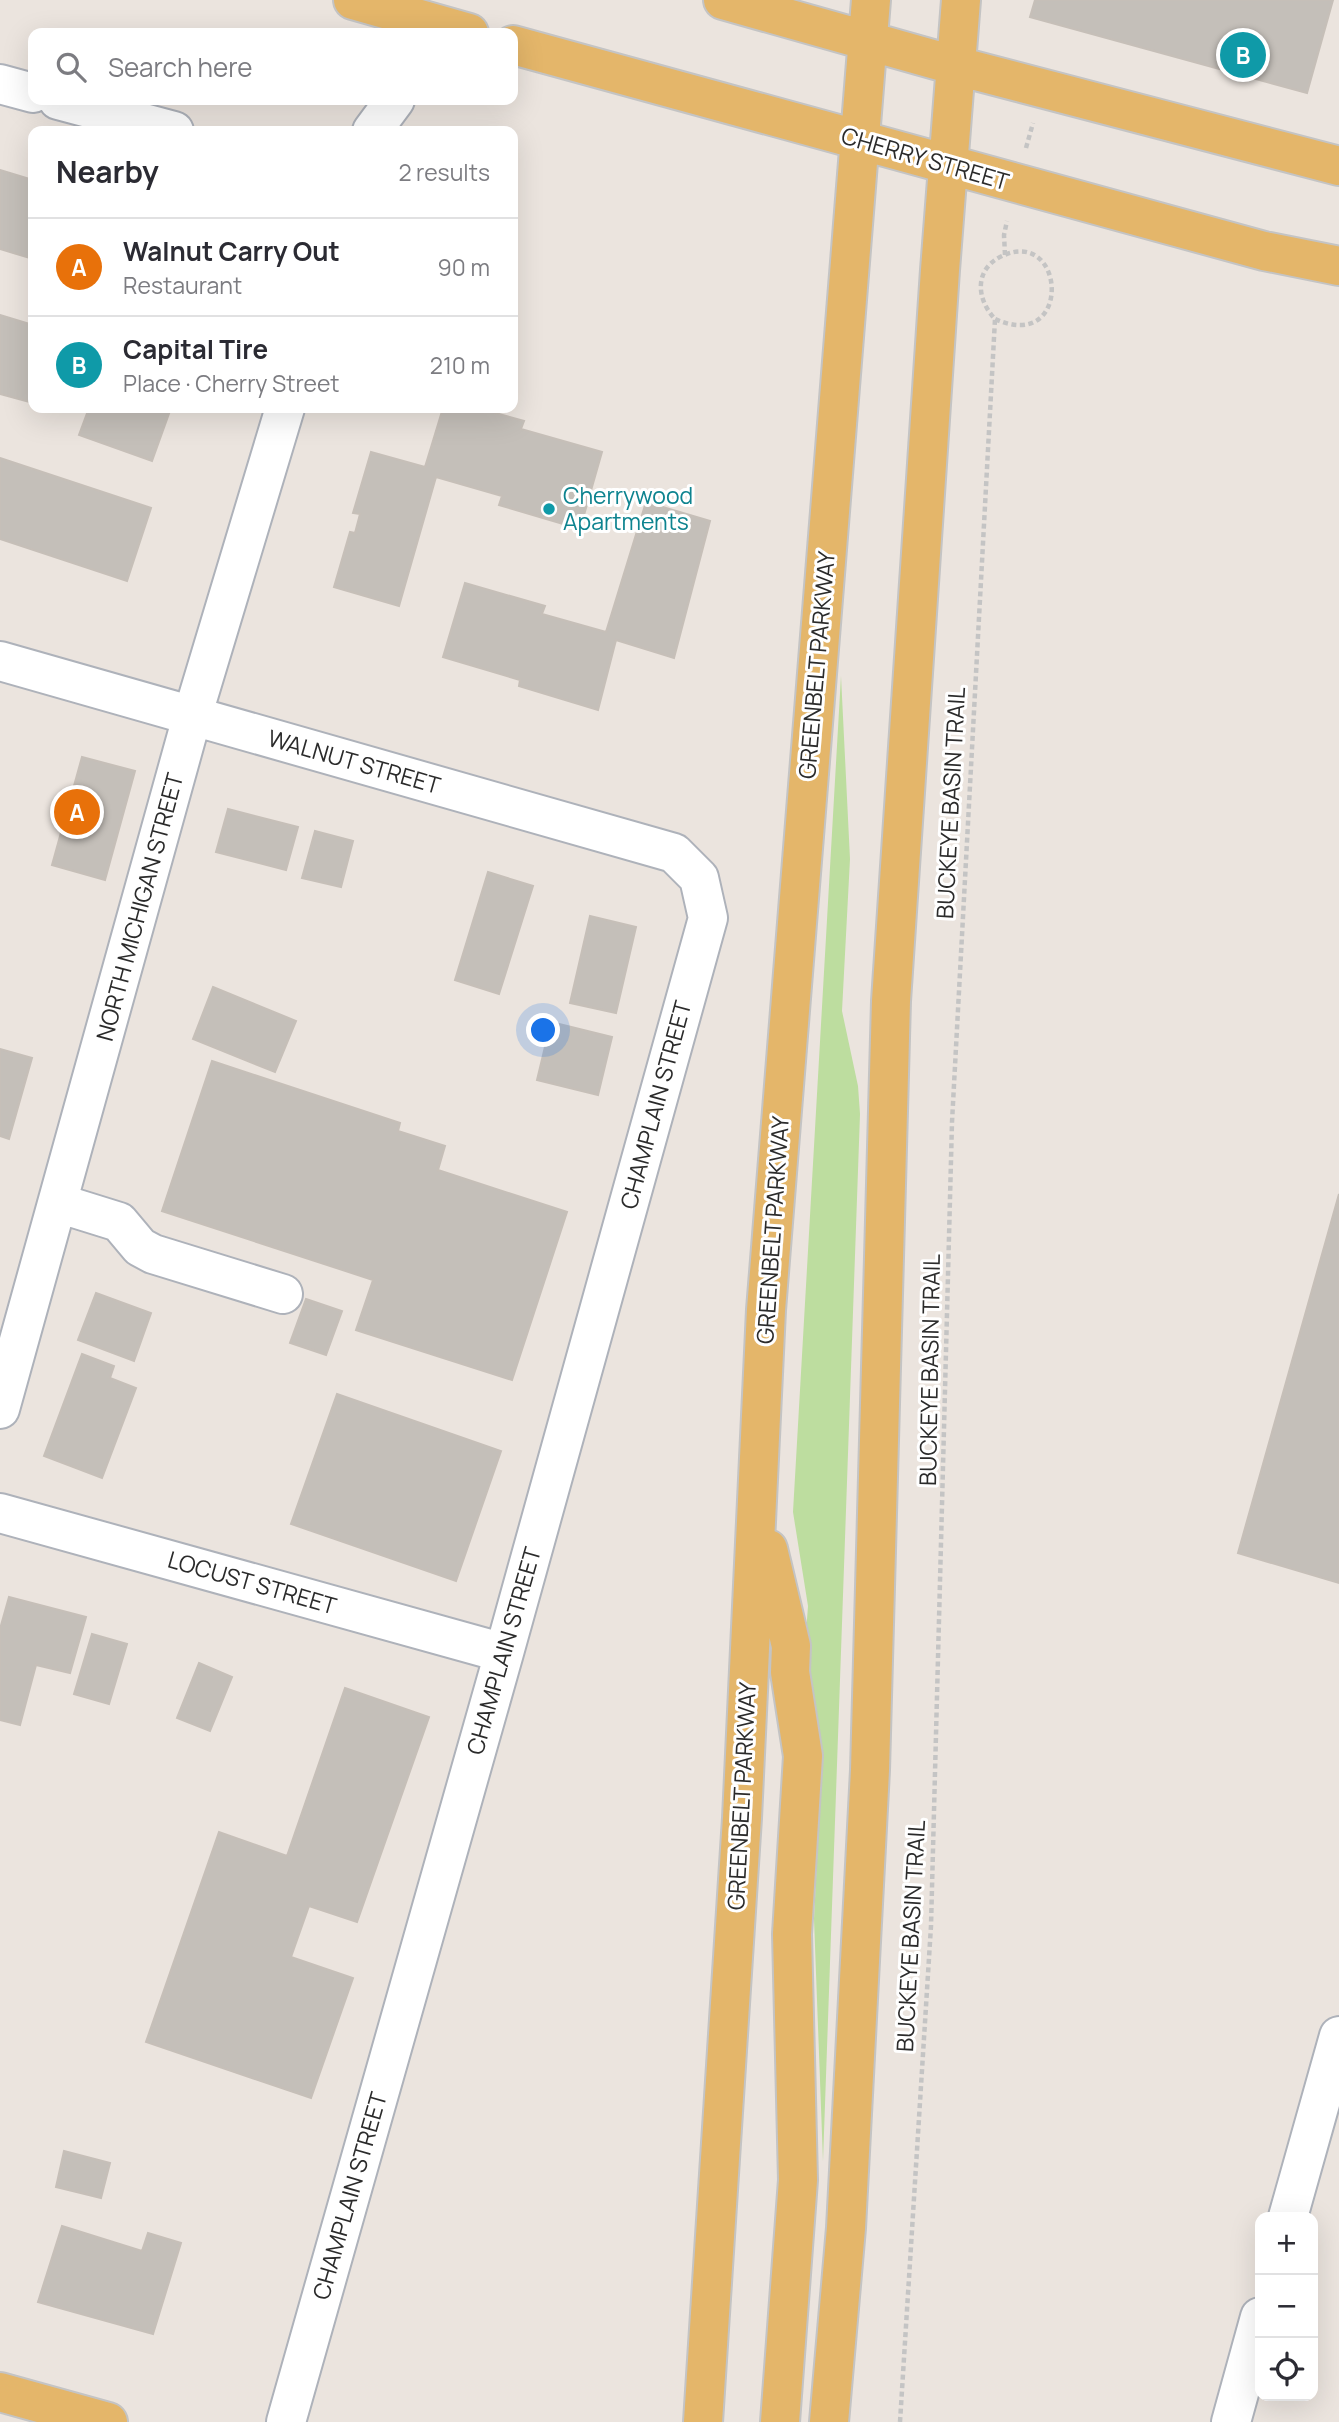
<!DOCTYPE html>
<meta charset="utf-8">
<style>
:root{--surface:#fff;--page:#f2f2f3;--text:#2b2b33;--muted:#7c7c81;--line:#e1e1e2;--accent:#4c80ea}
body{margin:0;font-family:Manrope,sans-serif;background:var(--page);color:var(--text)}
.controls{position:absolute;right:21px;bottom:21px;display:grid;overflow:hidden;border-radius:14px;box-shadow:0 7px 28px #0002}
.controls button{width:63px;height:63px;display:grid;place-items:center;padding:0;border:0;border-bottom:2px solid var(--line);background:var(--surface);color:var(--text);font:35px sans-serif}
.you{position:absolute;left:544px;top:1031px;width:24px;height:24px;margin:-18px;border:5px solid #fff;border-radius:50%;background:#1a73e8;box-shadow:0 0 0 10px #1a73e833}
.badge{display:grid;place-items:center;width:46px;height:46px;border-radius:50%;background:var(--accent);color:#fff;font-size:23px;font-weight:700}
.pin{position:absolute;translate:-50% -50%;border:4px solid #fff;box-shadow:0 2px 7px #0006}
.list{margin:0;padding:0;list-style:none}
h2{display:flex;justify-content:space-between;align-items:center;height:91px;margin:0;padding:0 28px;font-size:30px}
h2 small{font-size:23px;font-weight:400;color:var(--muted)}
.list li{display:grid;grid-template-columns:46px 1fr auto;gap:21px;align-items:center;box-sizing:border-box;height:98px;padding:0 28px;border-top:2px solid var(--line)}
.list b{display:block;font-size:26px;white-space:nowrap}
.list p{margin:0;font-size:23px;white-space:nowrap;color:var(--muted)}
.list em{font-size:23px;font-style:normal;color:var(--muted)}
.icon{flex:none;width:38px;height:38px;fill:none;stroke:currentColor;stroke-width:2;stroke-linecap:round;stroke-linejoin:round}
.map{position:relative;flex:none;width:1339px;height:2422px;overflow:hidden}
.search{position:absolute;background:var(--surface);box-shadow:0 7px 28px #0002;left:28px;top:28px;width:490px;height:77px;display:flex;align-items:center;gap:18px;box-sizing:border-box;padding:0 24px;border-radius:14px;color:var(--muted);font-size:26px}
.panel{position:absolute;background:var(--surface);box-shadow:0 7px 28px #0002;left:28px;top:126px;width:490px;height:287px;border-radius:14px}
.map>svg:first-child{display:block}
.green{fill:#bddd9f}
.building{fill:#c4bfb9;stroke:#c6bfb8;stroke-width:2}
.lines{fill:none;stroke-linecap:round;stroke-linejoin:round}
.minor-casing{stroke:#aeb2ba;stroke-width:42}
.major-casing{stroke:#c4c4c4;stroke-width:42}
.path{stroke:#c4c4c4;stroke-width:4.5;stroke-dasharray:5 3.5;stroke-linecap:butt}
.minor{stroke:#fff;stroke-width:38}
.major{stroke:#e4b66a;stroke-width:38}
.culture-dot{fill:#0f9aa8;stroke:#fff;stroke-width:2.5}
.labels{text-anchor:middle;stroke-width:6;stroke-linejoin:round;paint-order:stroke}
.street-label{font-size:23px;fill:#2b2b2b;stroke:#fff}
.culture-label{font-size:23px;fill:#0d838f;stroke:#fff;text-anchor:start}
</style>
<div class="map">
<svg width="1339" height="2422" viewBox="0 0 1339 2422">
<rect width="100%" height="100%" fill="#ebe4de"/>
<path class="green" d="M841,676L850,859L842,1011L858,1086L860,1114L823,2161L814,1919L822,1761L804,1660L808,1606L793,1512Z"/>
<path class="building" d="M1035,0H1333L1307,93L1030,17Z
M0,170L33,180V259L0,249Z
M0,315L33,325V403L0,394Z
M89,408H171L152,461L79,435Z
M443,408H478L524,421L521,429L602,452L580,529L499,505L502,496L436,477L399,606L334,587L350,532L355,533L360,514L353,513L371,452L425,467Z
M0,458L151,508L127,581L0,539Z
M646,502L710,521L674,658L616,640L598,710L519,686L520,680L443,657L465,583L545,606L542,614L606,632Z
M82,757L135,771L105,880L52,865Z
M228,809L298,827L286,870L216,852Z
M315,831L353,841L341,887L302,878Z
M488,872L533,886L499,994L455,980Z
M590,916L636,927L616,1013L570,1003Z
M213,987L296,1021L275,1072L193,1039Z
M551,1022L612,1037L598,1095L537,1080Z
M0,1049L32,1058L9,1139L0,1136Z
M212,1061L400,1123L398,1131L445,1146L438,1170L567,1212L512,1380L356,1330L373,1280L162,1211Z
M1339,1194V1583L1238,1553Z
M96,1293L151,1313L134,1361L78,1340Z
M306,1299L342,1311L326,1355L290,1343Z
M82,1354L114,1366L110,1378L136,1388L102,1478L44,1456Z
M337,1394L501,1451L456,1581L291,1524Z
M9,1597L86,1617L70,1673L36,1665L20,1725L0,1720V1629Z
M92,1634L127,1644L109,1704L74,1694Z
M199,1663L232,1677L210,1731L177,1718Z
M345,1688L429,1717L357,1922L309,1906L291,1957L353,1978L311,2098L146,2042L219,1832L287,1856Z
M64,2151L110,2163L101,2198L56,2187Z
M62,2226L142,2251L148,2233L181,2243L153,2334L38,2302Z"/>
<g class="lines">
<g class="minor-casing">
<path id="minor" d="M0,84L33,93
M58,100L174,131
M372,131L395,100
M0,661L674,853L699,878L708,918L504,1653L286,2422
M58,1203L119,1222L140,1247L153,1254L283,1294
M0,1409L192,717L285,408
M0,1513L504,1653
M1288,2217L1339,2036
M1231,2422L1260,2317"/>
</g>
<g class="major-casing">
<path id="major" d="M353,0L469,33
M723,0L957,66L1339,166
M513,45L1264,251L1339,266
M768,1549L791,1646L790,1672L803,1756L792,1934L798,2180L780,2422
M0,2392L108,2422
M703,2422L742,1818L766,1310L871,0
M829,2422L846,2228L870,1770L891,1001L940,270L961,0"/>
</g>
<path class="path" d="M1026,148L1033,123
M1005,255L1004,235L1007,221
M900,2422L931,1926L952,1122L995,319C976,299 974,269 1002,256C1066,226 1073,354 995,319"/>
<use href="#minor" class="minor"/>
<use href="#major" class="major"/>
</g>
<circle class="culture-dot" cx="549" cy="509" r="7"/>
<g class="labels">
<g class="street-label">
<text transform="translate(925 159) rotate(16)" y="8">CHERRY STREET</text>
<text transform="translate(817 665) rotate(-85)" y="8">GREENBELT PARKWAY</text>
<text transform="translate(354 762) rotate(16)" y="8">WALNUT STREET</text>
<text transform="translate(951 803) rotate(-87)" y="8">BUCKEYE BASIN TRAIL</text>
<text transform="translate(140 907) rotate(-75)" y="8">NORTH MICHIGAN STREET</text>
<text transform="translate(656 1105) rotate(-75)" y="8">CHAMPLAIN STREET</text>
<text transform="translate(773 1230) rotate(-86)" y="8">GREENBELT PARKWAY</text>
<text transform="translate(930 1370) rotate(-89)" y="8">BUCKEYE BASIN TRAIL</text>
<text transform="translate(252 1583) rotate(16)" y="8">LOCUST STREET</text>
<text transform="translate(504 1651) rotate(-74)" y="8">CHAMPLAIN STREET</text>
<text transform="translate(742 1796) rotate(-87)" y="8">GREENBELT PARKWAY</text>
<text transform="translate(911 1936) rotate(-87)" y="8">BUCKEYE BASIN TRAIL</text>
<text transform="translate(350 2196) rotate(-74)" y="8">CHAMPLAIN STREET</text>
</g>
<g class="culture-label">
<text x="563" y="504">Cherrywood<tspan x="563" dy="26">Apartments</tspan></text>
</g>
</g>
</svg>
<div class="controls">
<button>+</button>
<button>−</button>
<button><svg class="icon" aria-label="locate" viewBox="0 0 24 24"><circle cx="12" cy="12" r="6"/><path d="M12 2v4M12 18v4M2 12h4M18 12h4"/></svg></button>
</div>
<div class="you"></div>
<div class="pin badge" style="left:77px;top:812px;background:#e8710a">A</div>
<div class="pin badge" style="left:1243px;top:55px;background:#0f9aa8">B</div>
<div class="search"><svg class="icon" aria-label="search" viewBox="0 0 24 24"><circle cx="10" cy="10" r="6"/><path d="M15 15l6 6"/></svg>Search here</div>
<section class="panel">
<h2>Nearby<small>2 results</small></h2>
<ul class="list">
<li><span class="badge" style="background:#e8710a">A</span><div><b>Walnut Carry Out</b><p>Restaurant</p></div><em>90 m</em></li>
<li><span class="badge" style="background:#0f9aa8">B</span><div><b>Capital Tire</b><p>Place · Cherry Street</p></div><em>210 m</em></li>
</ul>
</section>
</div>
